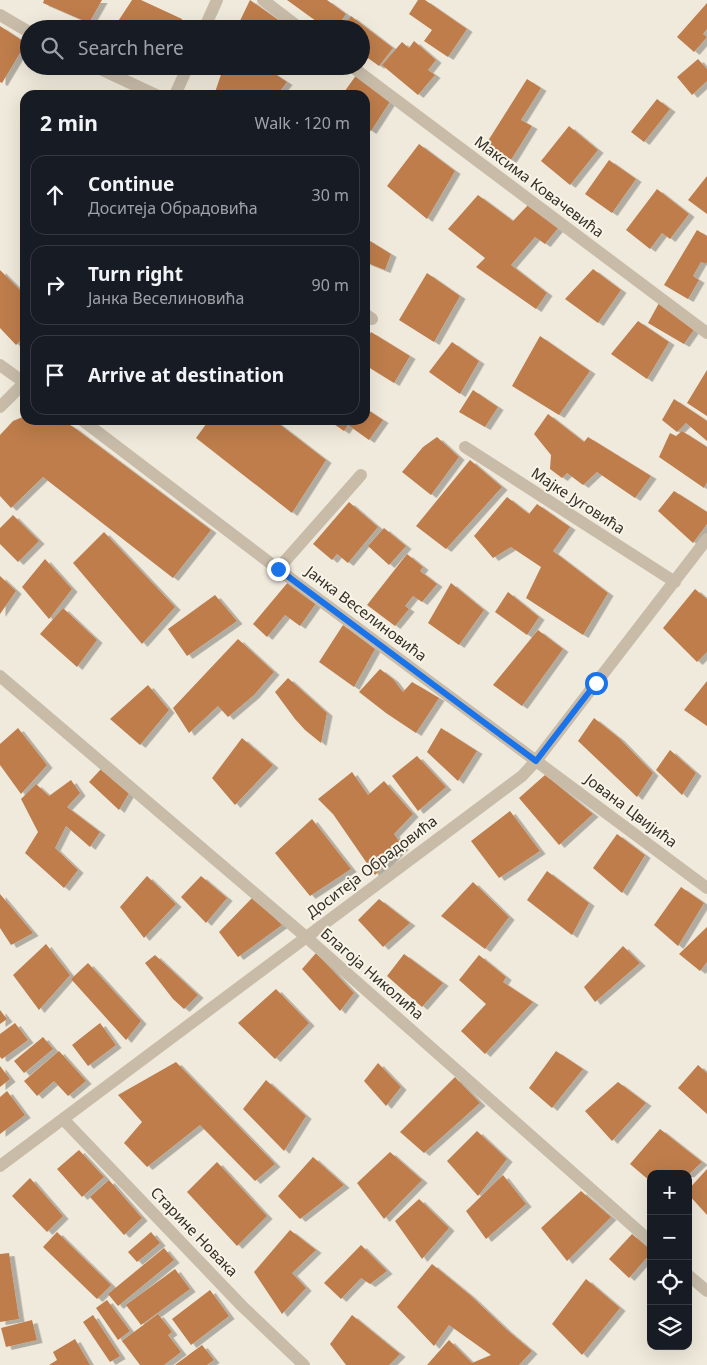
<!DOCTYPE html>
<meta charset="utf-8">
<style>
:root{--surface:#171b24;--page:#20242c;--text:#f1f3f6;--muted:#9ea1a6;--line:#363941}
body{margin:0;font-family:"Noto Sans",sans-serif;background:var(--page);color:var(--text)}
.controls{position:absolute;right:15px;bottom:15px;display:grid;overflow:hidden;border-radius:10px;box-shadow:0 5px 20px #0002}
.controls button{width:45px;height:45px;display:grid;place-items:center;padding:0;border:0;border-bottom:1px solid var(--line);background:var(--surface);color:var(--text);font:25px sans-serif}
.stop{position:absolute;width:15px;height:15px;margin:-11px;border:4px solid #1a73e8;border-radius:50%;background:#fff}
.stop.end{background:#1a73e8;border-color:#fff;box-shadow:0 1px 5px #0008}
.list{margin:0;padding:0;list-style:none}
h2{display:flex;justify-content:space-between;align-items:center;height:65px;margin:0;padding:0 20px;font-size:21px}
h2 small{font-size:16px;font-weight:400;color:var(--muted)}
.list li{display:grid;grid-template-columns:32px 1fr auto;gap:15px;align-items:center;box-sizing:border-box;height:80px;margin:0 10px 10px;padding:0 10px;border:1px solid var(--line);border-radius:15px}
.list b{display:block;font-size:19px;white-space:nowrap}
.list p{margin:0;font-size:16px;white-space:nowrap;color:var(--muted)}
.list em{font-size:16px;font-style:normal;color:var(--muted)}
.icon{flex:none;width:28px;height:28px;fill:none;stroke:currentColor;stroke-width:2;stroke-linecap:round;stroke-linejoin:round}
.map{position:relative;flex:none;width:707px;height:1365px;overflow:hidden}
.search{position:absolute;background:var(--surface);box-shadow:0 5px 20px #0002;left:20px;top:20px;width:350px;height:55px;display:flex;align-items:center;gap:12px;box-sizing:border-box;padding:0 18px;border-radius:28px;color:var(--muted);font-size:19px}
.panel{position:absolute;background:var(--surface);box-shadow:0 5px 20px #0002;left:20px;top:90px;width:350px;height:335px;border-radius:15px}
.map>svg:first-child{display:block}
.building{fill:#be7d4c;filter:url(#shadow)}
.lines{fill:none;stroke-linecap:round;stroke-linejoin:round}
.minor{stroke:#c8bca9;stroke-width:12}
.route{stroke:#1a73e8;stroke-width:6}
.labels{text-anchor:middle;stroke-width:4;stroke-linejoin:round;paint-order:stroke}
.street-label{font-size:15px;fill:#352f28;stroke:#f8f4e8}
</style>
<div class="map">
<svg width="707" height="1365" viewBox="0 0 707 1365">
<defs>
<filter id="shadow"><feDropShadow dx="5.5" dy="3" stdDeviation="0" flood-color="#0004"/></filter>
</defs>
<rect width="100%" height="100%" fill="#f0eadc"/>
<path class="building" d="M44,0H102L89,23L43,3Z
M132,0H141L182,19L176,29H113Z
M250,0L288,27L287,29H236Z
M287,0H327L346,14L336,29H327Z
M418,0H425L467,29L448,57L424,41L432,30L409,14Z
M707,3V29L703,34L707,37L694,52L677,37Z
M351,16L393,48L379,66L361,53V29H341Z
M0,26L26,43L2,83L0,82Z
M414,41L436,60L428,70L435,75L418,95L382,65L402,42L409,48Z
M698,59L707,69V81L692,95L677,77Z
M224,66H263L287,82L277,95H214Z
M357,74L391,100L371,131L365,127V95H342Z
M527,79L541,88L521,120L532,126L511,160L486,144Z
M657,99L670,109L644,142L631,132Z
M569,126L598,150L570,185L541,161Z
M419,144L455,171L427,219L387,186Z
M609,160L636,179L612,213L585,194Z
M707,176V214L688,200Z
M657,189L689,214L670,239L662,233L650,249L626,230Z
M478,195L513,221L529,204L559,227L545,244L535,237L511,265L547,293L536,309L476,267L485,258L448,229Z
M697,230L707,236V262L706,264L701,262L693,276L699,280L688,299L664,285Z
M365,238L391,254L385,270L365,262Z
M593,269L621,290L598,323L565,299Z
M0,270L25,295V336L16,345L0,328Z
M427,273L460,296L434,342L399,320Z
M659,303L695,328L684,344L648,323Z
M638,321L669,342L647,379L611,354Z
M371,332L410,356L394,383L365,365V342Z
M540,336L590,371L559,415L512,386Z
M452,342L479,361L460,394L429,372Z
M707,370V416L687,403Z
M473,390L498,407L485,427L459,412Z
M674,399L707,421V441L686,423L677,432L662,420Z
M365,408L383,420L369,440L348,425L344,431L328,420H365Z
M548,414L584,442L588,437L651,476L635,498L597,472L583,485L567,473L562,478L550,469L551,455L534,434Z
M25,416V420H59L72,426L211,530L173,578L43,477L11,508L0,496V435L13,421Z
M209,420H274L326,460L292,513L196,438Z
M682,431L707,447V482L704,488L659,457L670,433L676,436Z
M437,437L459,457L431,495L402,472L423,447Z
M470,460L502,487L446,549L416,526Z
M674,491L707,512V524L693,543L658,511Z
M507,497L529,514L537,504L570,527L553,551L608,593L583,635L526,598L541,567L511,547L493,558L474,536Z
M349,502L378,527L348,563L337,554L332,560L313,544Z
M13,515L39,541L18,562L0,544V528Z
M384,528L406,546L389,565L368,546Z
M104,532L175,607L142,644L73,563Z
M407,554L423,567L420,571L437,584L422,602L413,596L405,606L409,609L395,626L367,605Z
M45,559L72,589L49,619L22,587Z
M0,576L16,591L0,614Z
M289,581L317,602L300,626L285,615L267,637L253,624Z
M451,583L484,610L459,645L428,623Z
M695,589L707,599V652L697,662L663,628Z
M508,592L539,617L527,635L495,612Z
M215,595L237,621L187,656L168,629Z
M63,608L97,640L77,667L40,634Z
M343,625L375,649L354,687L319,662Z
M538,630L563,649L522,706L493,685Z
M238,639L274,672L254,695L228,717L218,706L189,733L173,708Z
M380,669L393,679L403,692L412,682L439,698L416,733L386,713L359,692Z
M288,678L327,713L321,743L305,730L295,719L275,692Z
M707,681V726L684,710Z
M148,685L169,710L140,745L110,719Z
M594,718L619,738L653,773L637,797L578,741Z
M18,728L47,765L21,794L0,765V744Z
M441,728L477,751L458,781L427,752Z
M242,738L273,765L235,805L212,778Z
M670,750L696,773L682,795L656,770Z
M417,756L446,787L418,811L392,776Z
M101,769L129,793L119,810L89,782Z
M352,772L368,795L384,781L413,814L394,834L403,847L375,875L333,814L318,799Z
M545,775L593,814L559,845L519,798Z
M71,780L80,793L67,807L100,832L90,847L66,826L55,848L78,870L64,888L25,853L38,832L21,799L36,784L49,796Z
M510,811L540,851L499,878L471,841Z
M312,819L351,869L310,896L275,853Z
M617,834L645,855L622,893L593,868Z
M547,871L589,903L572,935L527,900Z
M147,876L176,904L144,938L120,907Z
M201,876L227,898L206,923L181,897Z
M473,882L509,917L485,949L441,916Z
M681,887L704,903L678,946L654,925Z
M0,894L33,933L11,945L0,928Z
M253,897L282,925L238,957L219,932Z
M379,899L410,923L383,947L358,920Z
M707,927V962L700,971L679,954Z
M46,944L70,975L39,1010L13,975Z
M623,946L640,963L595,1002L584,987Z
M316,953L354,993L340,1011L302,969Z
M404,954L443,983L422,1007L387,976Z
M155,955L198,995L184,1009L173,999L145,963Z
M479,955L506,977L503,982L533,1002L485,1054L461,1031L486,1004L459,980Z
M88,963L141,1021L126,1040L71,979Z
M276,989L309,1023L275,1059L238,1023Z
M0,1010L7,1019L0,1024Z
M15,1023L28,1040L2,1059L0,1057V1034Z
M100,1023L116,1045L88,1066L72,1045Z
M43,1037L53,1049L24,1073L14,1061Z
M59,1051L86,1081L68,1096L54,1081L37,1096L24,1081Z
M556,1051L583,1069L552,1108L529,1088Z
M176,1062L275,1164L255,1181L200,1125L147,1167L124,1143L142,1122L118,1095Z
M378,1063L401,1087L386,1106L364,1081Z
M698,1065L707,1073V1114L678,1088Z
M0,1066L10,1079L0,1087Z
M455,1077L480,1103L424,1153L400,1132Z
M266,1080L306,1116L284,1151L243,1109Z
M618,1082L646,1103L612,1141L585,1111Z
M7,1091L25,1115L0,1134V1097Z
M660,1129L702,1162L688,1175V1174H651V1182L630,1164Z
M477,1131L507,1159L478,1196L447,1161Z
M79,1150L104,1177L82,1197L57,1169Z
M390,1152L422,1180L384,1219L357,1183Z
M313,1157L344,1185L300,1219L278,1196Z
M217,1162L267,1216L237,1246L187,1192Z
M707,1169V1215L688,1194V1190Z
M503,1175L526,1204L486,1239L466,1211Z
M30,1178L63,1216L47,1232L12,1196Z
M109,1180L142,1218L124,1235L90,1197Z
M581,1191L611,1217L567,1261L541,1228Z
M419,1199L449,1228L422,1259L395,1221Z
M290,1230L316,1250L292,1273L306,1288L282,1314L254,1272Z
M57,1232L111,1285L97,1299L43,1247Z
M151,1232L160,1243L137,1262L128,1252Z
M632,1234L651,1250V1253L629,1278L609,1259Z
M361,1245L387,1271L370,1284L361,1278L341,1299L324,1283Z
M164,1248L174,1260L118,1306L108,1294Z
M9,1253L19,1319L0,1322V1254Z
M432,1264L470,1295L507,1330L532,1351L519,1365H427L449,1340L472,1363L491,1355L449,1325L434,1346L397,1307Z
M175,1269L190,1289L141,1325L126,1305Z
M586,1279L620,1308L582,1355L552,1324Z
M210,1290L229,1316L191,1345L172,1319Z
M107,1300L130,1331L118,1340L96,1308Z
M158,1314L172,1332L168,1335L181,1352L164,1365H140L122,1341Z
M93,1315L120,1356L110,1362L83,1322Z
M352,1315L400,1354L389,1365H346L330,1344Z
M32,1320L37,1340L6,1347L1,1328Z
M75,1339L90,1365H49L57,1360L53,1352Z
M202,1345L214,1360L207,1365H175Z"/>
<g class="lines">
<path class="minor" d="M263,0L301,29
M0,15L29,32
M204,29L217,0
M94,66L156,95
M351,66L707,333
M175,95L188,66
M365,314L372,319
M0,365L25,383
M0,407L25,382
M82,420L278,569L707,888
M465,447L675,582
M278,569L361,475
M0,676L306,937L651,1242
M63,1119L242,1306L304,1365
M0,1166L522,776L536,761L707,539
M688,1275L707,1291"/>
</g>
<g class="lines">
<path class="route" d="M278,569L536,761L596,683"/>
</g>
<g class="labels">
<g class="street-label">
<text transform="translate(539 187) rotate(37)" y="5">Максима Ковачевића</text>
<text transform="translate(578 501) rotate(33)" y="5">Мајке Југовића</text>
<text transform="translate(366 614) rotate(37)" y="5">Јанка Веселиновића</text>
<text transform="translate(631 811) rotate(37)" y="5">Јована Цвијића</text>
<text transform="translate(372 867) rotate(-37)" y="5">Доситеја Обрадовића</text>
<text transform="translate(372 974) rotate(41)" y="5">Благоја Николића</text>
<text transform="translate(194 1232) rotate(46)" y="5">Старине Новака</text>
</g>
</g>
</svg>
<div class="controls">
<button>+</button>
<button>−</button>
<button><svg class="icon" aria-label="locate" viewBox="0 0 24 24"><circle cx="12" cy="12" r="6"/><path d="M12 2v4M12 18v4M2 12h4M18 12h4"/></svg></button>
<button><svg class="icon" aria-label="layers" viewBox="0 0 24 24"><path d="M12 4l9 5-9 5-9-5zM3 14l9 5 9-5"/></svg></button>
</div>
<div class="stop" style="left:596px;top:683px"></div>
<div class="stop end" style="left:278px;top:569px"></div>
<div class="search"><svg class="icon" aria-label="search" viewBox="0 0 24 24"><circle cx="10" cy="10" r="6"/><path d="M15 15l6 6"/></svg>Search here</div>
<section class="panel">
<h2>2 min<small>Walk · 120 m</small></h2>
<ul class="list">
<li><svg class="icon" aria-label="ahead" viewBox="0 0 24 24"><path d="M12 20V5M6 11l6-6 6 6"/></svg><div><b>Continue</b><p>Доситеја Обрадовића</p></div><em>30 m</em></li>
<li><svg class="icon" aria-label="right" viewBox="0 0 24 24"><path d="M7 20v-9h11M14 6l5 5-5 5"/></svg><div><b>Turn right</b><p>Јанка Веселиновића</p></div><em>90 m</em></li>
<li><svg class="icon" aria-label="arrive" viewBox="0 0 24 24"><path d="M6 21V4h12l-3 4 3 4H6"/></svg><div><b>Arrive at destination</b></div></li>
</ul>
</section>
</div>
